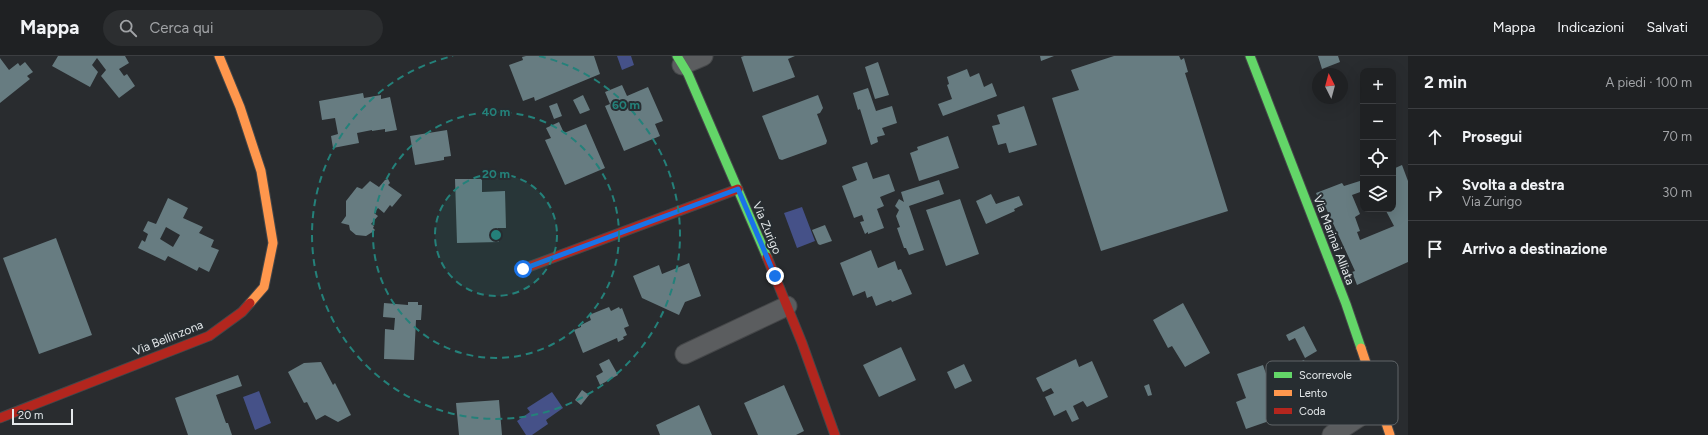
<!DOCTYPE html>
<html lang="it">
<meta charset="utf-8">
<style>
:root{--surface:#1f2123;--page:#2c2e30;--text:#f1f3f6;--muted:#a1a3a6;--line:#3c3e41}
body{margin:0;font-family:Figtree,sans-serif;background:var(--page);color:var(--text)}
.controls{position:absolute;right:12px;top:12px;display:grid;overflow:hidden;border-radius:8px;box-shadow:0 4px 16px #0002}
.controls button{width:36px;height:36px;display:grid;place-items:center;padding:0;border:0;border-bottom:1px solid var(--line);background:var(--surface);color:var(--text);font:20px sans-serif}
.compass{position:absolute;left:1312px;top:12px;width:36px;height:36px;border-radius:50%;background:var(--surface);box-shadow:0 4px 16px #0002;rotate:354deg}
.scale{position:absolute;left:12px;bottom:10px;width:61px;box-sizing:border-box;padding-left:4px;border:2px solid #e4e8ea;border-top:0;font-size:11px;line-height:14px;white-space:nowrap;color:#e4e8ea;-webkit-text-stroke:3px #272d31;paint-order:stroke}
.stop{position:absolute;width:12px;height:12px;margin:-9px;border:3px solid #1a73e8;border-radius:50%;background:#fff}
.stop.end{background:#1a73e8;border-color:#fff;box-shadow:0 1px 4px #0008}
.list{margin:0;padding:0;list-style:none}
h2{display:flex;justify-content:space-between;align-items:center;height:52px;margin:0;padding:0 16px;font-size:17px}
h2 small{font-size:13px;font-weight:400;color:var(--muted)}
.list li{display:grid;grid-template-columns:26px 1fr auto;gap:12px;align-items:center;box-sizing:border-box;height:56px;padding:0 16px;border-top:1px solid var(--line)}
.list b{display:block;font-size:15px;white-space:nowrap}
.list p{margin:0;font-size:13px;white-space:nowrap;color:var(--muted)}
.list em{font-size:13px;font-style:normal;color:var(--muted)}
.icon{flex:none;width:22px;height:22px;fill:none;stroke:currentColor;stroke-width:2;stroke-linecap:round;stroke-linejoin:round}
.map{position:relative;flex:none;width:1408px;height:379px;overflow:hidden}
header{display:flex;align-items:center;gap:24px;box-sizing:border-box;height:56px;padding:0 20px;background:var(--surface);border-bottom:1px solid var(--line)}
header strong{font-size:19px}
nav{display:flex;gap:22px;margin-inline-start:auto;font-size:14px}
.search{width:280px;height:36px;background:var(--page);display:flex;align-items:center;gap:10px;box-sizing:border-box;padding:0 14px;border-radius:22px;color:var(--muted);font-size:15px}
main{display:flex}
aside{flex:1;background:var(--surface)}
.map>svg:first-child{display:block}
.water{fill:#455188}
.building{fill:#677c81;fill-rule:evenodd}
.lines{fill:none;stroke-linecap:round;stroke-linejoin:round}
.street-casing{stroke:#454749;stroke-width:21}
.fast-casing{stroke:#454749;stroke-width:11}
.slow-casing{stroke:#454749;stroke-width:11}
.jam-casing{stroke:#454749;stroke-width:11}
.street{stroke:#5b5d5f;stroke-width:19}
.fast{stroke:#63d668;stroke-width:9}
.slow{stroke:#ff974d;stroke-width:9}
.jam{stroke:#b3261e;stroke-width:9}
.route{stroke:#1a73e8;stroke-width:5}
.ring{fill:none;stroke:#24817a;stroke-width:2;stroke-dasharray:7 5}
.labels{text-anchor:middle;stroke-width:4;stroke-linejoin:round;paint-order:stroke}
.street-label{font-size:12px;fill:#e4e8ea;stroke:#272d31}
.key{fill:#272d31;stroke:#606568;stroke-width:1}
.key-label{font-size:11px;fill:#e4e8ea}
.centre{fill:#24817a;stroke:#272d31;stroke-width:2}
.ring-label{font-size:12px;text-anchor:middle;font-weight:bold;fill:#24817a;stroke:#272d31;stroke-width:4;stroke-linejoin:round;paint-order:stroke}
</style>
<header>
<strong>Mappa</strong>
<div class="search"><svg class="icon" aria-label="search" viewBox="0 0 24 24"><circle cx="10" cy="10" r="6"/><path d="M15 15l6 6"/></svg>Cerca qui</div>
<nav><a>Mappa</a><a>Indicazioni</a><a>Salvati</a></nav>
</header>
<main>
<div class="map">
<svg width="1408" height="379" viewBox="0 0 1408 379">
<rect width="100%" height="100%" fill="#292c2f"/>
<path class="water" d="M617,0H631L634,9L622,14Z
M802,151L815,185L797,192L784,157Z
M259,335L271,367L255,374L243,341Z
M552,336L563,352L546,364L548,368L532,379H526L517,365L530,356L527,352Z"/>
<path class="building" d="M58,0H125L129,7L119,13L124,20L127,18L135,30L119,42L101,20L106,14L97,2L92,9L98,16L90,31L52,10Z
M526,0H594L600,18L535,45L534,41L523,45L509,9L523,4L522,1Z
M744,0H795L788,3L795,21L753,36L741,1Z
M1040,0H1054L1041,5Z
M1114,0H1179L1181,4L1184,2L1188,16L1185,17L1228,155L1101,195L1052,42L1079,34L1071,14Z
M1318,0H1338L1340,6L1322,13Z
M0,2L9,14L18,7L20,10L25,6L33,16L27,20L30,23L0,47Z
M878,6L889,39L875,43L865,11Z
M967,13L970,21L979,17L984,31L992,27L997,40L943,60L938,48L952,43L947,29L949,28L947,21Z
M622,29L627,40L648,31L663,65L655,68L660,80L624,95L605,50L610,48L605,36Z
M868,32L876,55L892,50L897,67L882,72L885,79L877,81L878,86L871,89L860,53L858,54L853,37Z
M363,37L364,42L381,39V43L390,41L397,74L385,76V73L372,75V74L357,77L359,87L333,92L331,80L338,78L335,62L322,64L319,45Z
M583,39L590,54L580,58L573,44Z
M818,39L823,52L820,57L817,58L827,85L826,88L782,104L779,103L762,60Z
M557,47L562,60L554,63L549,50Z
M1024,50L1037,89L1009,97L1006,87L998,89L992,70L1000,68L997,59Z
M559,66L564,77L586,68L605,112L565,129L545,84L551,82L546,72Z
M447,74L451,100L444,101V104L415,109L410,80Z
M948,80L959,112L919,125L910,97L918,94L917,91Z
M867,106L873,123L889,118L895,135L880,141L884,150L877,153L884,172L868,178V176L865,178L860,166L864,165L862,159L854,162L842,130L857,124L852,111Z
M1402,109L1408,125V206L1357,229L1352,216L1355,215L1325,150L1322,152L1316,137L1342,127L1344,130L1363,124V135L1352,139L1360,158L1355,161L1360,175L1357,176L1360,184L1394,170L1385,153H1393V113Z
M388,123L390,127L388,129L402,139L392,151L390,149L384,157L378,152L374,157L378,160L371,168L374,170L373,172L375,174L374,175L366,180L356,179L350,174L349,169L341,167L346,160V145L357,131L362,133L370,125L379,131L385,124Z
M455,123H482V136L505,135L506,172H498L499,186L457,187Z
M939,124L944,138L909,150L924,194L909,199L906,192H904L897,172L900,171L896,160L899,154L895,150L899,143L904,146L901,136Z
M991,138L996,148L1019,140L1023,149L1014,153L1015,155L986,168L976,145Z
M168,142L188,152L183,162L203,171L199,177L214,184L211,191L219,194L209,216L199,211L197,215L168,200L165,205L138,192L142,184L145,186L148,178L143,175L148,165L156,168ZM166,171L180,179L173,191L160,183Z
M960,143L979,198L946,210L926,154Z
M825,169L832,185L820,189L818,188L812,174Z
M56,182L92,279L39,298L3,202Z
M871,194L878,212L895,205L898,214L901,213L912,238L892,246L891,244L876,250L872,240L867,242L865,235L853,240L840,207Z
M689,207L701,240L685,246L679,259L642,242L633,220L659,209L662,218Z
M408,246H418V249H422L421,264H416L414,304L384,303L385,273L394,274L395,262L383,261L384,247L408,249Z
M1183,247L1210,297L1185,311L1172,290L1168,292L1153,264Z
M609,251L611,255L619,251L620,253L622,252L629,270L624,272L627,279L623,281L624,283L618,286L617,282L583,297L574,274L581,271V269L591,264L589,259Z
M1304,270L1317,295L1305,302L1295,282L1289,285L1286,279Z
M901,291L916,324L879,341L863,309Z
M609,303L618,319L600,329L596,320L603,316L599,308Z
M1076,303L1079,311L1092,305L1108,341L1087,351L1083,345L1073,350L1079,363L1072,366L1066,354L1054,360L1045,341L1054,337L1051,332L1043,336L1036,322Z
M1304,304L1314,327L1300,333L1290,310Z
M321,306L333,329L335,327L351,359L338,366L325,359L316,364L307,346L304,347L288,316L304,307Z
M964,308L972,325L955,333L947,316Z
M1263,309L1281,361L1246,373L1236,346L1246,342L1237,318Z
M238,319L242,330L216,339L226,367H228L232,379H188L175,342Z
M1149,328L1152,339L1148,340L1144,330Z
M784,329L804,375L796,379H758L744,347Z
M582,334L589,339L581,349L575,344Z
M499,344L502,379H459L456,347Z
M699,349L712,379H660L656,369Z"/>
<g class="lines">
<g class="street-casing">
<path id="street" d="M682,9L703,0
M685,298L787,250
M1332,379L1380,347"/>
</g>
<g class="fast-casing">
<path id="fast" d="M677,0L688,18L767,201
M1250,0L1346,248L1361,292"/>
</g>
<g class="slow-casing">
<path id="slow" d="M219,0L240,51L261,115L273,187L264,231L250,247
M1361,292L1390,379"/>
</g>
<g class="jam-casing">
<path id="jam" d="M767,201L802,287L835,379
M523,213L738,133
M0,362L209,280L242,256L250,247"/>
</g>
<use href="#street" class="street"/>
<use href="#fast" class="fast"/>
<use href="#slow" class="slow"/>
<use href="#jam" class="jam"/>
</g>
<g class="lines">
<path class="route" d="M523,213L738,133L775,220"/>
</g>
<circle cx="496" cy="179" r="61" fill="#24817a" fill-opacity=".12"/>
<g class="ring">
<circle cx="496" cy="179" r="61"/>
<circle cx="496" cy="179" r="123"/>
<path d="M539 0A184 184 0 1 1 453 0"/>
</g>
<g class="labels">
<g class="street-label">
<text transform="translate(767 172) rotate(67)" y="4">Via Zurigo</text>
<text transform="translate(1334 184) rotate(69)" y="4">Via Marinai Alliata</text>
<text transform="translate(168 282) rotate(-22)" y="4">Via Bellinzona</text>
</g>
</g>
<rect x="1266" y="305" width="132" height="64" rx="6" class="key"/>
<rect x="1274" y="316" width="18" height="6" fill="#63d668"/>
<rect x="1274" y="334" width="18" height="6" fill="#ff974d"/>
<rect x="1274" y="352" width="18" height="6" fill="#b3261e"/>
<g class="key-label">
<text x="1299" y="323">Scorrevole</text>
<text x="1299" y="341">Lento</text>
<text x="1299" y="359">Coda</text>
</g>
<circle cx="496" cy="179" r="6" class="centre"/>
<g class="ring-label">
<text x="626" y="53">60 m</text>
<text x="496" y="60">40 m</text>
<text x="496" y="122">20 m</text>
</g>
</svg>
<div class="controls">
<button>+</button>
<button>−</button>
<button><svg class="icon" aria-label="locate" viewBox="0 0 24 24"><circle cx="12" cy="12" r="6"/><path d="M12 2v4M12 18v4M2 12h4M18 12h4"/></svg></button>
<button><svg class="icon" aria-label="layers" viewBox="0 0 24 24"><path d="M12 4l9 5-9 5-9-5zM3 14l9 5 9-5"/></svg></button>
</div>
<svg class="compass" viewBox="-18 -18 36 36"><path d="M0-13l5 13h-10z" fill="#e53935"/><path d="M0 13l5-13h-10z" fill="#a1a3a6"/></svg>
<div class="scale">20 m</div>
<div class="stop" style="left:523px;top:213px"></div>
<div class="stop end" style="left:775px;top:220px"></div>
</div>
<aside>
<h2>2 min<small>A piedi · 100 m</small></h2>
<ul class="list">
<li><svg class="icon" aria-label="ahead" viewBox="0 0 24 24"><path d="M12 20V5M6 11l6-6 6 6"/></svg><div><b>Prosegui</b></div><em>70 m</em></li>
<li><svg class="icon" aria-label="right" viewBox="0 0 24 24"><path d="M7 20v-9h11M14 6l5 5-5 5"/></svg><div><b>Svolta a destra</b><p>Via Zurigo</p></div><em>30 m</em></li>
<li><svg class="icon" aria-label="arrive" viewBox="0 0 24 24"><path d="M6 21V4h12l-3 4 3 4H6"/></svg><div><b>Arrivo a destinazione</b></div></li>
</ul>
</aside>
</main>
